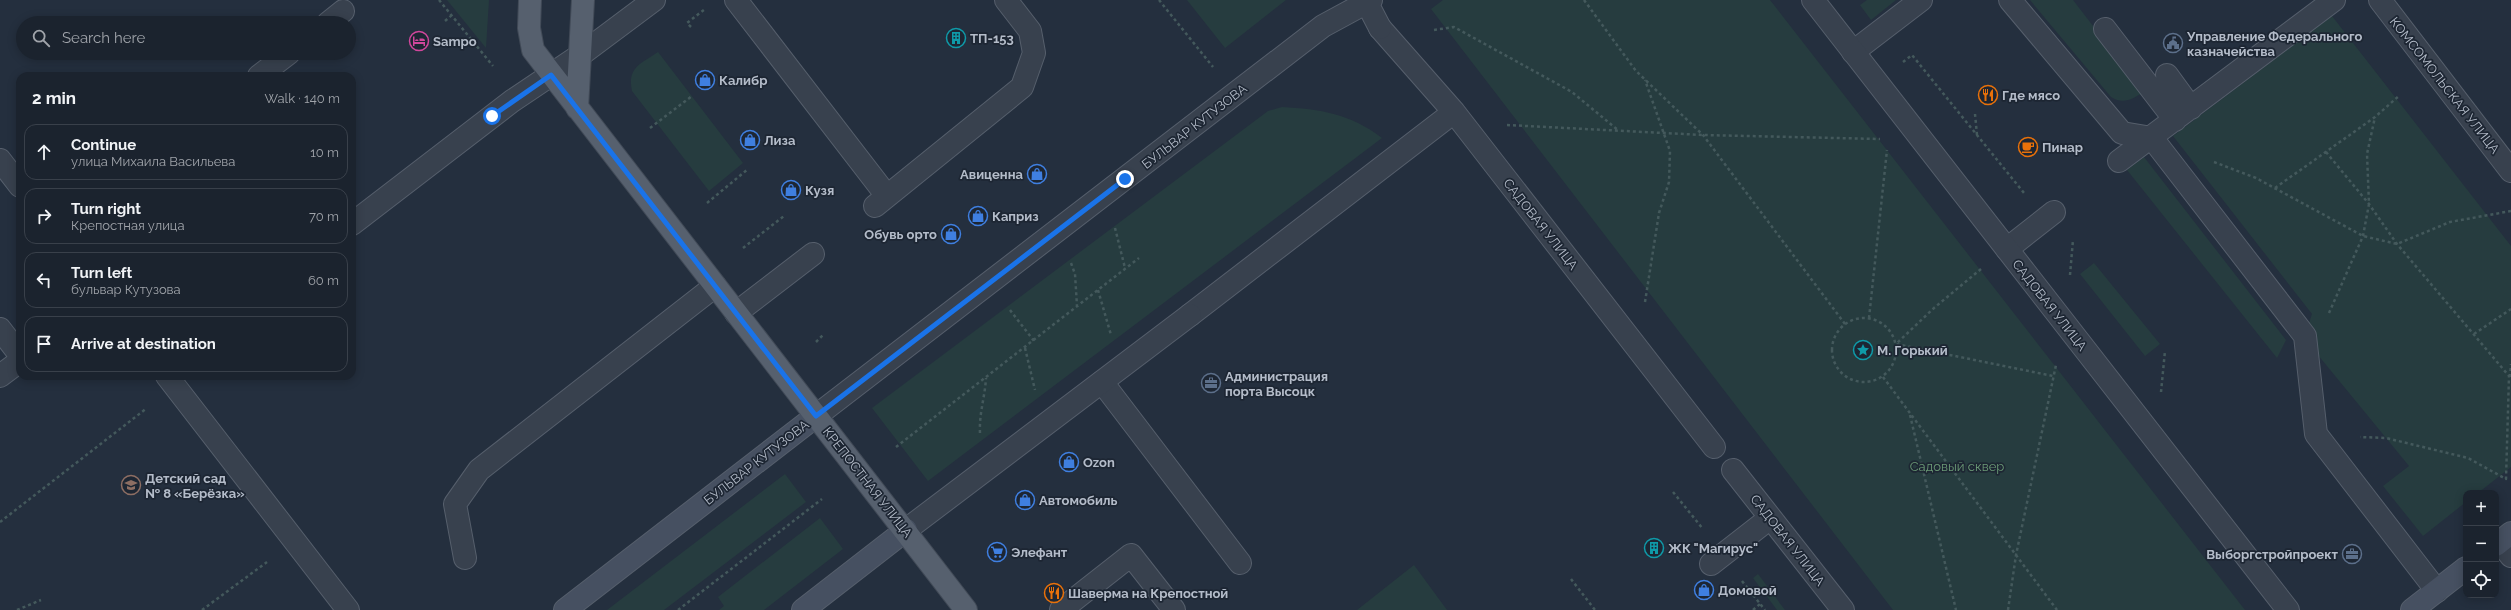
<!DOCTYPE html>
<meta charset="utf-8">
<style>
:root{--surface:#1b232e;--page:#282f3a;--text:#f1f3f6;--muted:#a0a4aa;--line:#39404a}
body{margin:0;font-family:Raleway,sans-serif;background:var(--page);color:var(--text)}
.controls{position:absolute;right:12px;bottom:12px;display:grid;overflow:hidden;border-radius:8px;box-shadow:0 2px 10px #0003}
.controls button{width:36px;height:36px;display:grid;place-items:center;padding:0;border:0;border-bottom:1px solid var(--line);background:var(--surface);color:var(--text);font:20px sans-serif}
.stop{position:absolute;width:12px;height:12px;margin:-9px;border:3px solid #1a73e8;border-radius:50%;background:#fff}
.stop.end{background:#1a73e8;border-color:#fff;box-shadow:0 1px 4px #0008}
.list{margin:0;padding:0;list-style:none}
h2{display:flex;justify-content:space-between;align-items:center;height:52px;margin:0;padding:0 16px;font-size:17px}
h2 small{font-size:13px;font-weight:400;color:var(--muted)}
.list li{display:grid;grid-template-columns:26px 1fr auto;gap:12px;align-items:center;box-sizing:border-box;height:56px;margin:0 8px 8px;padding:0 8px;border:1px solid var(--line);border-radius:12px}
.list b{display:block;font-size:15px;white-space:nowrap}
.list p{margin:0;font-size:13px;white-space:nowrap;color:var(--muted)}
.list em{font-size:13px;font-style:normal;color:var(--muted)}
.icon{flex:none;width:22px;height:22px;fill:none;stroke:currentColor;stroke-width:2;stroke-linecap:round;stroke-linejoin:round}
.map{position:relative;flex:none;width:2511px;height:610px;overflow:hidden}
.search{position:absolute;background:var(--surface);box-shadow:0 2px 10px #0003;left:16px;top:16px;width:340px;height:44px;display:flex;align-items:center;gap:10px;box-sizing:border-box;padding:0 14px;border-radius:22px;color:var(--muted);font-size:15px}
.panel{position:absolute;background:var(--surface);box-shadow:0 2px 10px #0003;left:16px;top:72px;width:340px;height:308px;border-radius:12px}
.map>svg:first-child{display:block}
.green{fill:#263c3f}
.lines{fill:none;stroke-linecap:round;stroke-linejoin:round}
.lane-casing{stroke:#565f6c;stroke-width:24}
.street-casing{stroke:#565f6c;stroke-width:24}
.secondary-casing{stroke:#565f6c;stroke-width:24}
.primary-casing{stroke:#414a57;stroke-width:24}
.path{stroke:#44595c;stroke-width:2.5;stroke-dasharray:3 3;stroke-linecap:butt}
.lane{stroke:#38414e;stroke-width:22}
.street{stroke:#38414e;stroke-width:22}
.secondary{stroke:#465061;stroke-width:22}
.primary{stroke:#56606e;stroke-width:22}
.route{stroke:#1a73e8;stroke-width:5}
.labels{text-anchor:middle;stroke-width:3.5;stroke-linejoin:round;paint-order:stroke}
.poi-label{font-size:13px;font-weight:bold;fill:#b4bcc9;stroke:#1d2633;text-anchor:start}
.street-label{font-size:13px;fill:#b4bcc9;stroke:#1d2633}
.park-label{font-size:13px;fill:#6b9a76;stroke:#1d2633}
</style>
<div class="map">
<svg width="2511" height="610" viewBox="0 0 2511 610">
<rect width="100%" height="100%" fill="#242f3e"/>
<path class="green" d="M447,0H489L486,48Z
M1187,0H1286L1225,48Z
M1443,0H1770L2245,610H1893L1431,9Z
M1867,0H1896L1871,20L1860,5Z
M2030,0H2073L2144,92C2132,99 2124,105 2111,97Z
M2332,16L2511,246V467L2478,493H2466V502L2423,536L2383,486L2409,466L2304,338L2312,314L2173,136Z
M658,52L743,163L709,191L632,91C627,67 641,64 658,52Z
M1282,107C1320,109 1351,114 1382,138L928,481L872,408L1268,111Z
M2144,157L2286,340L2277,358L2127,170Z
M2094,263L2160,344L2145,356L2080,274Z
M785,474L806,502L664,610H607Z
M820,518L843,549L764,610H719L724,606L718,597Z
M1414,565L1447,610H1357Z
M1758,574L1785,610H1777L1753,578Z"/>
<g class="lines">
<g class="lane-casing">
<path id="lane" d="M736,0L887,196
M2010,0L2122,133L2152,138L2305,336L2316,434L2437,591
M328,23L343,11
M1380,28L1454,112L1714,447
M2105,29L2175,120
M1853,52L1921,0
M2167,75L2191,108
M259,76L289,53
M2119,161L2334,0
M875,206L1022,87L1034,53L1030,31L1006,0
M2007,249L2054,212
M736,313L813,254
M1190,315L1454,112
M0,329L20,355
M0,376L20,361
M1102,382L1240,563
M2500,542L2511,556
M465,558L455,504L479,470L715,286
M1711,564L1770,518
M1061,610L1131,555L1174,610"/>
</g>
<g class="street-casing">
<path id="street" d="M1813,0L2288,610
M2380,0L2511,171
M1367,3L1380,28
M0,160L20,186
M352,224L512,101L579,56L654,0
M167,376L348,610
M816,416L1323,26L1371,0
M1733,470L1843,610
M906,530L1190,315"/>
</g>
<g class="secondary-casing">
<path id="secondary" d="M2496,545L2511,533
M565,610L816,416
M803,610L906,530
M2412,610L2466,568"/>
</g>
<g class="primary-casing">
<path id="primary" d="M530,0L529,28L533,50L966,610
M577,108L583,0"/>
</g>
<path class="path" d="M439,0L493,66
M1159,0L1213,67
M1584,0L1636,71L1703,135L1845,324
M445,21L452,15
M691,27L687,23L705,9
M1434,30L1454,27L1572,92L1619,131
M1903,62L1912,55L2024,193
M1975,114L1977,135
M1507,125L1703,135L1880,139
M650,128L692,96
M2326,152L2369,204L2397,244L2509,376L2506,479L2468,458L2386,438L2360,437
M2214,162L2256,178L2363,236L2397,244L2450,222L2511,211
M2275,188L2375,117L2400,95
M707,203L748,169
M1115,228L1125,268
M743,248L784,216
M1071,263L1075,274L1077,306
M1981,269L1934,308L1896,344L2053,376
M2070,275L2073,240
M1098,290L1111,335
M1645,302L1659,213L1669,182L1670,151L1645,80
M1010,310L1034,341
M2329,313L2363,236L2369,204L2367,154L2375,117
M1869,318L1887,150
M1832 350a32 32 0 1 1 64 0a32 32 0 1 1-64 0Z
M2474,334L2511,309
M816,342L823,335
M1025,348L1035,390
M1883,377L2057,610
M2510,377L2511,364
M2161,392L2165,351
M1910,415L1956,610
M980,433C979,413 985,397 986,378
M896,447L1139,258
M1673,492L1703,529
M0,522L147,408
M1571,579L1595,610
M1742,581L1765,610
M17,610L41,600
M202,610L267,562
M678,610L822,499
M1753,610L1760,604
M2008,610L2016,555L2056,365"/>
<use href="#lane" class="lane"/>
<use href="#street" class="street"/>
<use href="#secondary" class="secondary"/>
<use href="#primary" class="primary"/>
</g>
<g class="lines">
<path class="route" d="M492,116L551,75L816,416L1125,179"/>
</g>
<defs>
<g id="building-ring" transform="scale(1)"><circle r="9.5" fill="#1d2633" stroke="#0f9aa8" stroke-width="1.5"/><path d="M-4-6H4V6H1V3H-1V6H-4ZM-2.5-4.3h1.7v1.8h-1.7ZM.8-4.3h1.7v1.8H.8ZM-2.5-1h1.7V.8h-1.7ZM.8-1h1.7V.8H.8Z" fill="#0f9aa8"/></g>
<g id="hotel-ring" transform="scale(1)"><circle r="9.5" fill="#1d2633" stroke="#d1479c" stroke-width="1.5"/><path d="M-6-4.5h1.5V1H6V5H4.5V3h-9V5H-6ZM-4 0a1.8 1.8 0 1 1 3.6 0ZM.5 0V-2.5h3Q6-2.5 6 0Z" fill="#d1479c"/></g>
<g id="civic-ring" transform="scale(1)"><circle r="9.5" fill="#1d2633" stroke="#5c6f8a" stroke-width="1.5"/><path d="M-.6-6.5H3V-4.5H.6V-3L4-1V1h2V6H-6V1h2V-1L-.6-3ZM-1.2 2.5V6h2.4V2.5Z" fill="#5c6f8a"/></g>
<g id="shop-ring" transform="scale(1)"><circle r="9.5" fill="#1d2633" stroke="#3f7fe0" stroke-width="1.5"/><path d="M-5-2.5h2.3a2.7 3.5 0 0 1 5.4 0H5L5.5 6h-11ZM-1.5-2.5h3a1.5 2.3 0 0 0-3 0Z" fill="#3f7fe0"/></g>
<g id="restaurant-ring" transform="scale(1)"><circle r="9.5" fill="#1d2633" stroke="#e8710a" stroke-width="1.5"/><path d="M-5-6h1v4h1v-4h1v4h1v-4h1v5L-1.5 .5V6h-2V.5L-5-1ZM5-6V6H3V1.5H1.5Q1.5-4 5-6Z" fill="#e8710a"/></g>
<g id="cafe-ring" transform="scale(1)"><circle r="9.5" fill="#1d2633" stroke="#e8710a" stroke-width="1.5"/><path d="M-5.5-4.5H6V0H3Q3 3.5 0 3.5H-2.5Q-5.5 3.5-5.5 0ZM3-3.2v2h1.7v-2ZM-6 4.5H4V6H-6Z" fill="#e8710a"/></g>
<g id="sight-ring" transform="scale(1)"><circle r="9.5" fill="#1d2633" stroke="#0f9aa8" stroke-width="1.5"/><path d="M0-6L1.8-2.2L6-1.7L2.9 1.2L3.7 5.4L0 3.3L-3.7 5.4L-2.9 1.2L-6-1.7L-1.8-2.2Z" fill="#0f9aa8"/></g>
<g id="office-ring" transform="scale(1)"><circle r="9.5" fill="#1d2633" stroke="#5c6f8a" stroke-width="1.5"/><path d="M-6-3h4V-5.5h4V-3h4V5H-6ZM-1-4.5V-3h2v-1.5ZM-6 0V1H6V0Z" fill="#5c6f8a"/></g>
<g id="school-ring" transform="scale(1)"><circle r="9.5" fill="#1d2633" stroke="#8d6e63" stroke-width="1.5"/><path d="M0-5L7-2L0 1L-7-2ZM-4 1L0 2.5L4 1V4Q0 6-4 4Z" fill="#8d6e63"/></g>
<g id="supermarket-ring" transform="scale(1)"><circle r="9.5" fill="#1d2633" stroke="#3f7fe0" stroke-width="1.5"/><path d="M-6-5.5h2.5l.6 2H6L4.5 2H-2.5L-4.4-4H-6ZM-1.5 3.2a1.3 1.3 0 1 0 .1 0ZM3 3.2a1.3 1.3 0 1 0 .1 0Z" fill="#3f7fe0"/></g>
</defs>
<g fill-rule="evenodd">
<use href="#building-ring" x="956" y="38"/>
<use href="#hotel-ring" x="419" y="41"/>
<use href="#civic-ring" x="2173" y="43"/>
<use href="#shop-ring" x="705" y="80"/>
<use href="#restaurant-ring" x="1988" y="95"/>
<use href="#shop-ring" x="750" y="140"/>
<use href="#cafe-ring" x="2028" y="147"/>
<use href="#shop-ring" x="1037" y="174"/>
<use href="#shop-ring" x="791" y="190"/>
<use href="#shop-ring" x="978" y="216"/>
<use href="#shop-ring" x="951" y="234"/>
<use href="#sight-ring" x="1863" y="350"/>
<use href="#office-ring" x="1211" y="383"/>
<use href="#shop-ring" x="1069" y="462"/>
<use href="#school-ring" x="131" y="485"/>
<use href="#shop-ring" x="1025" y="500"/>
<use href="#building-ring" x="1654" y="548"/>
<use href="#supermarket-ring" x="997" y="552"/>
<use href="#office-ring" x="2352" y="554"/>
<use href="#shop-ring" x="1704" y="590"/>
<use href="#restaurant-ring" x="1054" y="593"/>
</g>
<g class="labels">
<g class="poi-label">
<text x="2187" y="41">Управление Федерального<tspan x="2187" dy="15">казначейства</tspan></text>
<text x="970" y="43">ТП-153</text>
<text x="433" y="46">Sampo</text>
<text x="719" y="85">Калибр</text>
<text x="2002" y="100">Где мясо</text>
<text x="764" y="145">Лиза</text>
<text x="2042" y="152">Пинар</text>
<text x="1023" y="179" text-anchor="end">Авиценна</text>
<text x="805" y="195">Кузя</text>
<text x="992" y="221">Каприз</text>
<text x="937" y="239" text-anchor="end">Обувь орто</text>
<text x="1877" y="355">М. Горький</text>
<text x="1225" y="381">Администрация<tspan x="1225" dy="15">порта Высоцк</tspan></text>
<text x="1083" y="467">Ozon</text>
<text x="145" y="483">Детский сад<tspan x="145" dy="15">№ 8 «Берёзка»</tspan></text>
<text x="1039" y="505">Автомобиль</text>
<text x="1668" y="553">ЖК "Магирус"</text>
<text x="1011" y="557">Элефант</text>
<text x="2338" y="559" text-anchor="end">Выборгстройпроект</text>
<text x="1718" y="595">Домовой</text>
<text x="1068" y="598">Шаверма на Крепостной</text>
</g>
<g class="street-label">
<text transform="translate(2445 85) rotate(52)" y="5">КОМСОМОЛЬСКАЯ УЛИЦА</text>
<text transform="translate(1194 126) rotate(-38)" y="5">БУЛЬВАР КУТУЗОВА</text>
<text transform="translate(1541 224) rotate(52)" y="5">САДОВАЯ УЛИЦА</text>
<text transform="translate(2050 305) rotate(52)" y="5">САДОВАЯ УЛИЦА</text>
<text transform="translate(756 462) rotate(-38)" y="5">БУЛЬВАР КУТУЗОВА</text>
<text transform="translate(868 482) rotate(52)" y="5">КРЕПОСТНАЯ УЛИЦА</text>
<text transform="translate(1788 540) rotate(52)" y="5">САДОВАЯ УЛИЦА</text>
</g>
<g class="park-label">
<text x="1957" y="471">Садовый сквер</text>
</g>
</g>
</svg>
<div class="controls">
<button>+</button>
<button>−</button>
<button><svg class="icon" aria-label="locate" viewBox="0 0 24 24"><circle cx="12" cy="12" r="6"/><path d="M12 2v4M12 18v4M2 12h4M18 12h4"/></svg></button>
</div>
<div class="stop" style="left:492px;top:116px"></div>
<div class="stop end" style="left:1125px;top:179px"></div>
<div class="search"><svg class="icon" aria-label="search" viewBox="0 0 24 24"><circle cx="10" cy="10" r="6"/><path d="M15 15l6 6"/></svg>Search here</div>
<section class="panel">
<h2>2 min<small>Walk · 140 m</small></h2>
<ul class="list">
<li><svg class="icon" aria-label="ahead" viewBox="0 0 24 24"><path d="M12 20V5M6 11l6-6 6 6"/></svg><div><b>Continue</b><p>улица Михаила Васильева</p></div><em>10 m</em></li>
<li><svg class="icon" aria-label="right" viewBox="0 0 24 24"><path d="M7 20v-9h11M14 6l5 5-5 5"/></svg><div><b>Turn right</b><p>Крепостная улица</p></div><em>70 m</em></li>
<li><svg class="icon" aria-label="left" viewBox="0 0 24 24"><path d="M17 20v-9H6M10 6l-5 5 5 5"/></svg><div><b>Turn left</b><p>бульвар Кутузова</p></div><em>60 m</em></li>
<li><svg class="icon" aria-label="arrive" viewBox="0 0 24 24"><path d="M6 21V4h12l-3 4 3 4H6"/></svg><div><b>Arrive at destination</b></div></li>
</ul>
</section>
</div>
